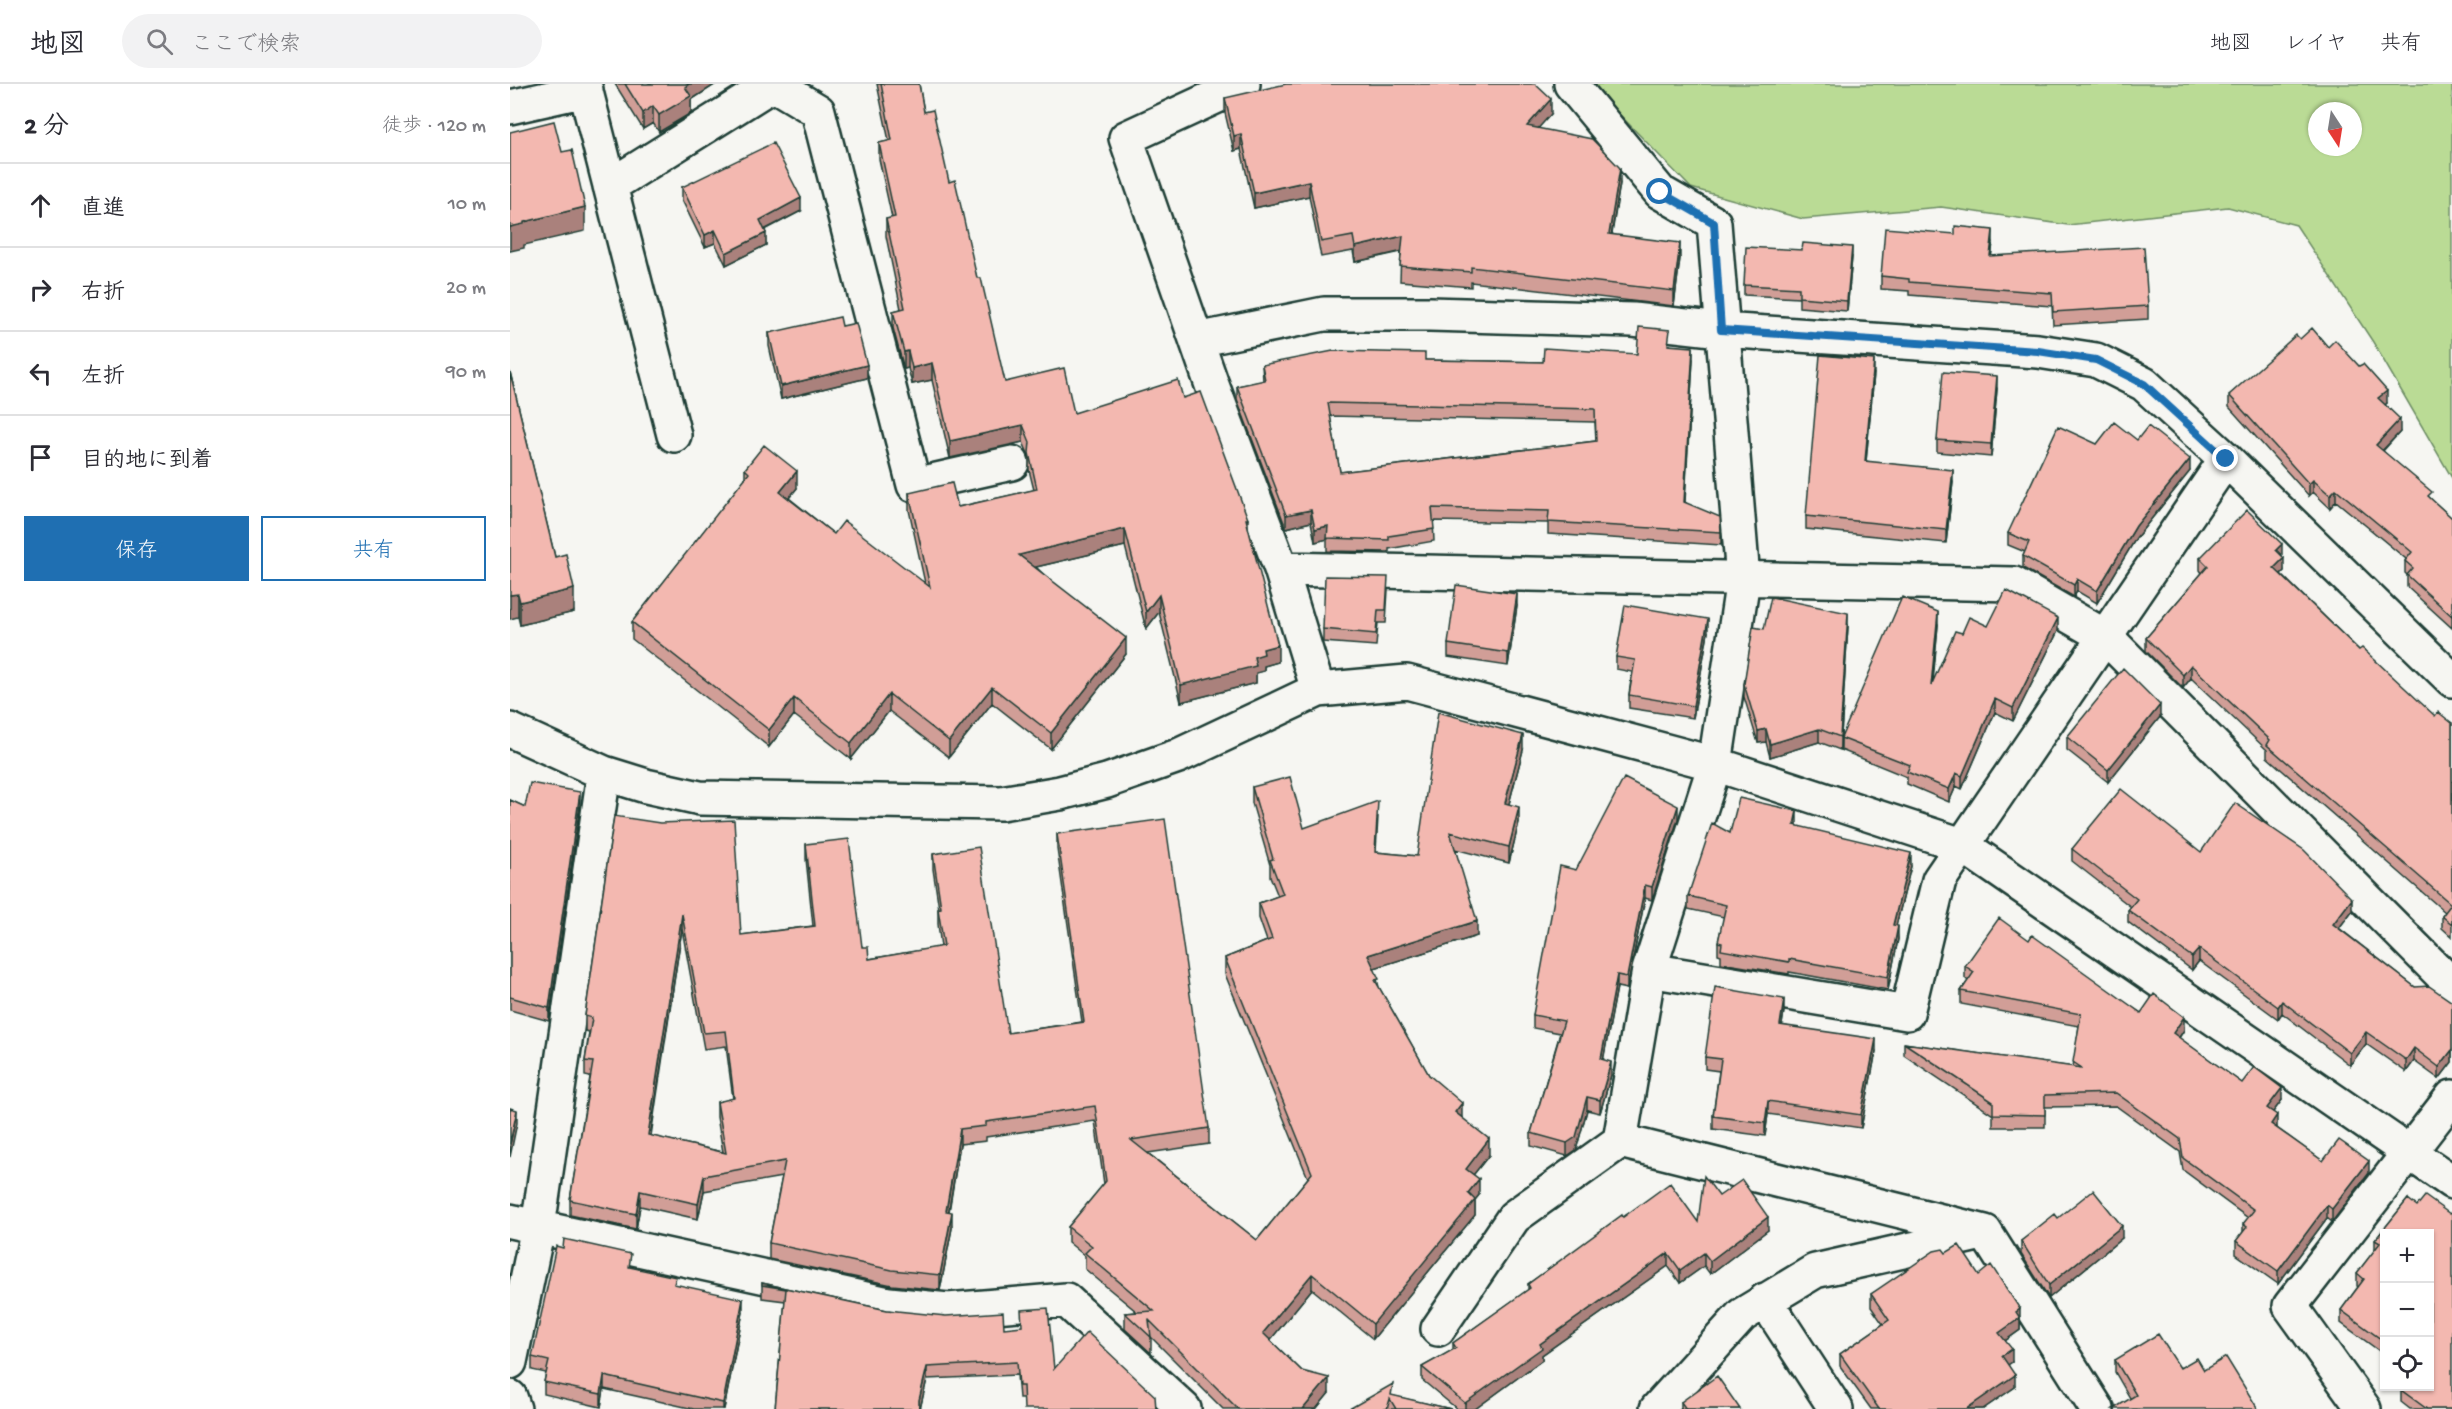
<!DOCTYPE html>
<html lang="ja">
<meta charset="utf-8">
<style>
:root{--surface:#fff;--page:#f2f2f3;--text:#2b2b33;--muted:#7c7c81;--line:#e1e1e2;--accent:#1f6fb2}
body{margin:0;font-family:"Gochi Hand","Klee One",sans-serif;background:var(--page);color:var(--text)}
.controls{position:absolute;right:18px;bottom:18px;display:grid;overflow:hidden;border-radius:0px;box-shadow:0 2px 4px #0004}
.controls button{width:54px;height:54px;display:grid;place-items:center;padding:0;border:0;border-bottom:2px solid var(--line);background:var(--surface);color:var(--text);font:30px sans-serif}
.compass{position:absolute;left:1798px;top:18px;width:54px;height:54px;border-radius:50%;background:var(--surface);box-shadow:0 2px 4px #0004;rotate:168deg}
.stop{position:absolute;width:18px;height:18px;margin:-14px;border:4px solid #1f6fb2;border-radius:50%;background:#fff}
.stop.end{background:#1f6fb2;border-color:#fff;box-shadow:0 2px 6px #0008}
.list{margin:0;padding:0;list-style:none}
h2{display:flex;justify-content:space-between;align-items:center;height:78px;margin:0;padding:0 24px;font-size:26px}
h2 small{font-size:20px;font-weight:400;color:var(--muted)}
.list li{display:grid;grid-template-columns:39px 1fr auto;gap:18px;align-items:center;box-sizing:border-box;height:84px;padding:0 24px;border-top:2px solid var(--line)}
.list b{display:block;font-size:22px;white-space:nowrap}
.list em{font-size:20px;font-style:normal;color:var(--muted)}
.actions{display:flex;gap:12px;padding:18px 24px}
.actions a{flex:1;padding:14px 0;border:2px solid var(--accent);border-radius:0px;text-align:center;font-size:21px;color:var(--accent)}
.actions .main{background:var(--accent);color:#fff}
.icon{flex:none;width:33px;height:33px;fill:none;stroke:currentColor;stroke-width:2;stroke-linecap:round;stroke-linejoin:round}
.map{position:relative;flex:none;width:1942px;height:1325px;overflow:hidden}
header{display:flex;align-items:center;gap:36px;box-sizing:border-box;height:84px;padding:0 30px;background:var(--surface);border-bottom:2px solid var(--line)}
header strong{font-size:28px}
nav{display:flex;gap:33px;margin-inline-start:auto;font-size:21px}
.search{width:420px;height:54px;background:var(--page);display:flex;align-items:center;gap:15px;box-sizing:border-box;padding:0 21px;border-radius:33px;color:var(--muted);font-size:22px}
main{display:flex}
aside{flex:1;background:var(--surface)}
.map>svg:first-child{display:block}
.green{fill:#badb95;stroke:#6c8c64;stroke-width:1.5;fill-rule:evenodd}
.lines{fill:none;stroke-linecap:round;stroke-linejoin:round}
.street-casing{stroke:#1f3d34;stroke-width:38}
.street{stroke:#f6f6f2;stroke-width:33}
.wall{fill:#d19e97;stroke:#1f3d34;stroke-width:1.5;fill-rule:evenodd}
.shaded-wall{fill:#aa817b;stroke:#1f3d34;stroke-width:1.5}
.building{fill:#f3b8b0;stroke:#1f3d34;stroke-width:1.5;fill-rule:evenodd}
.route{stroke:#1f6fb2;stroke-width:8}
</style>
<header>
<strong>地図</strong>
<div class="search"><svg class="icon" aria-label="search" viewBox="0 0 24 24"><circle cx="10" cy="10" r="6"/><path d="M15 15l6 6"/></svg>ここで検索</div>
<nav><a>地図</a><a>レイヤ</a><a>共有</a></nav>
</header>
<main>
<aside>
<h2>2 分<small>徒歩 · 120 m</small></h2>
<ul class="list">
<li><svg class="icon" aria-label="ahead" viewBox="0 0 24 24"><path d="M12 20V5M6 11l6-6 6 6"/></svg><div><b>直進</b></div><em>10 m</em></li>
<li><svg class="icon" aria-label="right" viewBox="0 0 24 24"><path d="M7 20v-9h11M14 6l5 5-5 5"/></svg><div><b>右折</b></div><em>20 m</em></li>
<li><svg class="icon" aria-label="left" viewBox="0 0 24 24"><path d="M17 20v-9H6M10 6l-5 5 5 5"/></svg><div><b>左折</b></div><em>90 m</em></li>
<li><svg class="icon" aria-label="arrive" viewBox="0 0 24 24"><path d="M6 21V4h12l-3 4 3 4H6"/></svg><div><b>目的地に到着</b></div></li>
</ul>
<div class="actions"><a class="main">保存</a><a>共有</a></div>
</aside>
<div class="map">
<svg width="1942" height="1325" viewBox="0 0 1942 1325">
<rect width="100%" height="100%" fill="#f6f6f2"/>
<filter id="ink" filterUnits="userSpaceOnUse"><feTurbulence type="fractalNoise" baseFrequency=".0167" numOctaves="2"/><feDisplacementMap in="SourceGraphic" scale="12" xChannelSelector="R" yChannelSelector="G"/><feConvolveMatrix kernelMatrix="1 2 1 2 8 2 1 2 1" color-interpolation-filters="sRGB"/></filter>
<g filter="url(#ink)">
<path class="green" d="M1080,0H1942V394L1863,258L1786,141L1718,123L1558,141L1431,123L1293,135L1181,104ZM1807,27H1843V63H1807Z"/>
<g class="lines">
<g class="street-casing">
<path id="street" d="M74,0L164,351
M733,0L616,54L702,301L771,485L808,606
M0,23L76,6
M100,102L263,0L308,27L404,401L502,379
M687,256L814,230H920L1123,236L1211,246L1528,267L1586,276L1634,300L1716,375L1942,596
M771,485L1504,500L1596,553L1942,901
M0,646L94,689L136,702L190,714L491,719L550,709L597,697L668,672L808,606L897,598L1205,680L1452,761L1942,1098
M1139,886L1397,929L1429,796L1716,375
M1110,1057L1475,1148L1587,1325
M0,1137L379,1220L438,1226L556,1216L674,1325
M1255,1216L1326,1325
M928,1245L1004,1133L1110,1057L1139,886L1205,680L1233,495L1204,139L1150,108L1061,0
M0,1278L28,1143L94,689
M0,1313L4,1325
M1147,1325L1232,1231L1305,1187L1468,1150
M1854,1325L1780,1222L1942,1013"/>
</g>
<use href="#street" class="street"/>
</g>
<path class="wall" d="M105,0H206L181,16V29L149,48L143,39L133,45Z
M367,0H409L414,28L439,98L467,194L495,298L564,329L673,314L738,447L768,578L754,582V587L746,589V599L671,618L649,528L636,545L615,462L526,483L616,570L541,665L482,619L439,673L379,627L341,675L284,631L259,663L122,555V538L235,395V385L287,404L279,414L324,450L415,499L399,426V409L448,423L524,406L519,386V372L513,358L440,374L422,296L402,300L398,284L394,285L383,244V227L391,225L376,152V135L382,134L369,75V59L379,57Z
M715,14L1041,30L1028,44L1110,99L1102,150L1170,174L1164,222L961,198V203L890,197L891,168L845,178L843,167L811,173L799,112L744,124L731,65L724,67L715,29Z
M172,103L291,127L255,146L256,161L216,181L205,159L195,163L172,116Z
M1445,150L1483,158L1481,172L1638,222V235L1543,241L1542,222L1399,211V207L1371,205V192Z
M1342,173L1337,227L1289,223V214L1234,211V201Z
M259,249L357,294L271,315L259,262Z
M1790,255L1818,263L1877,319L1875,321L1890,348L1873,367L1922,416L1942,434V544L1897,503V491L1895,489V477L1896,475L1826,417L1820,424L1803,408L1799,412L1719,323V311Z
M1160,261L1183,275L1175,418L1211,448V461L1038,450V439L923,437L924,457L879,465V468L817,467V455L805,458L801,438L776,444L727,315V302L753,297L752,281L915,276L1033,278L1127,270ZM820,332L1085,338L1086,357L830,388Z
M0,288L45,473L64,528L10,541L8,533Z
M1364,289L1356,377L1443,398L1436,459L1296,445V432Z
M1487,305L1481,373L1427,368V356Z
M1627,356L1680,387L1626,454L1587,519L1567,507L1564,513L1513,484V472L1515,468L1498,461V449L1587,360Z
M1772,473L1774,487L1771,490L1849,566L1925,632L1942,639V853L1932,844V832L1935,828L1757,673V666L1681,594L1673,604L1636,567V554L1692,489L1690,486V474Z
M878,506L876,539H868L866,562L813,558V545Z
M1007,522L998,582L938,573V560Z
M1428,541L1423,598L1452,549L1478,542L1548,547L1503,637L1485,628L1452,705L1446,702L1439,718L1397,700V693L1331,666V654Z
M1338,542L1330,666L1309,658L1260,673L1256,658L1248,659L1234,613V600L1254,545Z
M1198,548L1183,634L1119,624V611L1122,588L1106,585V573Z
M1650,633L1598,698L1557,666V653Z
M1013,666L999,720L1009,738L999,779L945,765L967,852L864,884L869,903L919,991L952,1034L979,1071L963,1091L969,1111L965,1116V1131L863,1255L802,1205L760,1256L792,1287L819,1309L806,1325H713L641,1253V1269L615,1245V1229L627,1228L575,1185V1172L558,1158V1143L594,1100L585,1037L476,1053V1057L450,1060L439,1128L442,1144L430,1206L382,1201L259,1175V1159L272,1093L194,1107L188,1135L130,1122L126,1145L60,1131V1116L80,993L75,992V977L79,948L75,947V932L104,732L231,851L303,842L296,775V760L359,875L431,863L428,840V825H429L423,785V770L498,949L572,938L547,765V750L699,1044V1060L638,1069L747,1156L798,1094L715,890V874L757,857L749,834V819L768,812L760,792V781L742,719V703L794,744L868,733L866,768L907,772ZM172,845L194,965L216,962L223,1015L207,1018V1033L213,1068L141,1052Z
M0,716L15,723L70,721L39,937L0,926Z
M1168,735L1142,816L1135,814L1117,905L1107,903L1093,976L1101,991L1090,1029L1077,1026L1066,1066L1057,1072L1021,1062V1049L1050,949L1023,944V931L1066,786Z
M1287,740V742L1401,782L1386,842L1388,855L1378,906L1279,888V890L1211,879V871L1208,870V858L1214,833L1178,825V812L1220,749Z
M1562,765L1691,768L1842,827L1829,844L1905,903L1942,918V978L1929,995L1904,977L1896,988L1856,960L1840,981L1772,929L1768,935L1689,877L1682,886L1618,838V826L1621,823L1562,777Z
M1519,856L1631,929L1674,946L1669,954L1732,999L1772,1016L1763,1028L1767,1044L1813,1077L1859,1089L1822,1138L1817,1134L1768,1200L1726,1170V1157L1733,1148V1140L1738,1134L1673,1086L1670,1068L1606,1022L1535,1023V1043H1483V1031L1394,971V959L1563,983L1569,942L1451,920V907L1458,897L1455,894V882Z
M1274,927L1272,941L1366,967L1351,1044L1258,1030L1255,1052L1203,1045V1032L1209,987L1195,985V973Z
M1209,1112L1258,1146L1200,1190L1194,1182L1170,1199L1158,1182L1032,1271V1276L965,1325H947L912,1296V1283L943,1266V1259L1018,1206V1200L1113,1133L1188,1138Z
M1898,1115L1942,1325H1900L1891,1318V1306L1920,1302L1875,1149V1271L1831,1239V1226L1848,1203L1847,1202V1189L1865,1166V1156Z
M1548,1134L1612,1154L1539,1214L1511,1170V1157Z
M1436,1169L1469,1191L1510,1233V1246L1495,1257L1502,1278L1498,1280L1505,1303L1473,1325H1361L1330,1282V1270L1373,1240L1361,1223V1210Z
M121,1183L233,1228L214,1325H184L94,1305L91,1323L34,1310V1298L36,1289L22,1286V1273Z
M252,1199L377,1226L494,1244L544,1285L645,1312L509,1314L507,1291L417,1295L410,1325H265L275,1217L252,1214Z
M1605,1276L1694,1286L1748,1325L1620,1314L1605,1288Z
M883,1312L941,1325H839Z
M1171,1318L1230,1325H1171Z"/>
<path class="shaded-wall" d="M179,0H206L181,16V29L149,48V31L175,3Z
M1041,15V30L1017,57V42Z
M143,22V39L133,45V29Z
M731,50V65L724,67V52Z
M1110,84V99L1099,165V150Z
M799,97V112L744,124V109Z
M291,114V127L250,148V136Z
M75,123V147L14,161V164L0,167V143L14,138Z
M205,146V159L195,163V151Z
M1483,146V158L1480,185V172Z
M256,149V161L216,181V169Z
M893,152V167L845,178V163Z
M1170,159V174L1164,222V207Z
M1342,163V173L1337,227V217Z
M1183,263V275L1174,430V418Z
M398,267V284L394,285V268Z
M1364,276V289L1355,389V377Z
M422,279V296L402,300V284Z
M357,281V294L271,315V302Z
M1487,292V305L1481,373V360Z
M1877,307V319L1868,327V314Z
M1890,335V348L1866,373V361Z
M513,341V358L440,374V357Z
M1680,375V387L1626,454L1587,519V507L1626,442Z
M1443,386V398L1436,459V446Z
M287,387V404L270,425V408Z
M1803,396V408L1799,412V400Z
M1826,405V417L1820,424V411Z
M801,426V438L776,444V431Z
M736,435H738V452Z
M818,442V455L805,458V445Z
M615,445V462L509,487V471Z
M1772,460V472L1766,466Z
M1774,474V487L1764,496V484Z
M1567,495V507L1564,513V501Z
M64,505V528L10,541V518Z
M8,510V533L0,535V511Z
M1007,510V522L998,582V569Z
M649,511V528L636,545V528Z
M1428,528V541L1421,614V602Z
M1338,529V542L1330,666V653Z
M1548,534V547L1503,637V624Z
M1198,535V548L1183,634V622Z
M616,554V570L541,665V649Z
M768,561V578L754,582V587L746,589V599L671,618V601L744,573L753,565Z
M1681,581V594L1673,604V591Z
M482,603V619L439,673V657Z
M379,610V627L341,675V659Z
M284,614V631L259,663V646Z
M1485,615V628L1452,705V692Z
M1650,621V633L1598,698V686Z
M1256,645V658L1248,659V647Z
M1309,645V658L1260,673V660Z
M1013,651V666L995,735V719Z
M1446,689V702L1439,718V705Z
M70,708V721L39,937V924Z
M1168,722V735L1142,816V803Z
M1009,723V738L999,779V763Z
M1287,727V740L1284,754V741Z
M1401,769V782L1383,854V841Z
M1135,801V814L1117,905V893Z
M1842,815V827L1823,852V840Z
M172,830V845L138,1066V1051Z
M967,837V852L858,886V871Z
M1388,842V855L1378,906V893Z
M1689,865V877L1682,886V873Z
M1107,891V903L1091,988V975Z
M1274,915V927L1270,954V941Z
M1772,917V929L1768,935V923Z
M1674,933V946L1663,962V949Z
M1856,948V960L1840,981V969Z
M1366,955V967L1351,1044V1031Z
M1904,964V977L1896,988V976Z
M1942,966V978L1929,995V983Z
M1101,978V991L1090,1029V1016Z
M1772,1004V1016L1757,1036V1024Z
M1077,1013V1026L1066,1066L1057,1072V1059Z
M1258,1017V1030L1255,1052V1039Z
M952,1019V1034L945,1028Z
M7,1026V1039L0,1073V1060Z
M1767,1031V1044L1761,1040Z
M450,1045V1060L436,1143V1127Z
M979,1055V1071L956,1100V1085Z
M1859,1077V1089L1822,1138V1125Z
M194,1092V1107L188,1135V1120Z
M969,1095V1111L965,1116V1131L863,1255V1240L958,1109Z
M130,1107V1122L126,1145V1130Z
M1817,1121V1134L1768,1200V1187Z
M442,1128V1144L430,1206V1191Z
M1258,1133V1146L1200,1190V1177Z
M1612,1142V1154L1539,1214V1201Z
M1158,1169V1182L1032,1271V1276L965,1325H955V1319L1030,1260Z
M1194,1169V1182L1170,1199V1186Z
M802,1190V1205L753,1265V1249Z
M233,1215V1228L214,1325H213V1319Z
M1510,1225V1246L1489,1261V1249L1506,1228Z
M1502,1265V1278L1492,1285V1272Z
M417,1283V1295L410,1325H409V1316Z
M1505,1291V1303L1473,1325H1456Z
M94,1292V1305L91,1323V1310Z
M819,1294V1309L806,1325H793Z"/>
<path class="building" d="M115,0H179L175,3L181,12L149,31L143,22L133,29Z
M371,0H409L414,28L423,26L439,98L445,96L467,194H471L495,298L554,284L564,329L668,296L673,314L691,308L738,435H736L768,561L753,565L754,570L744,573L746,582L671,601L649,511L636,528L615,445L509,471L616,554L541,649L482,603L439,657L379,610L341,659L284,614L259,646L122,538L239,389L235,385L254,361L287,387L270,408L324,450L334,437L420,503L399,409L442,399L448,423L527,405L519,369L520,358L513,341L440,357L422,279L402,284L398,267L394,268L383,227L395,224L376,135L385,133L369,59L382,56Z
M776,0H1025L1041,15L1017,42L1082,55L1110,84L1099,150L1170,159L1164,207L961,183V188L890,182L893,152L845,163L843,152L811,158L799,97L744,109L731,50L724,52L715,14Z
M44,37L52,68L62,66L75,123L14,138V140L0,143V48Z
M263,59L291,114L250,136L256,149L216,169L205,146L195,151L172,103Z
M1445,142L1483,146L1480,172L1634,163L1638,222L1543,228L1542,209L1399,198V195L1371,192L1375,144L1445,150Z
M1293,159L1342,163L1337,217L1289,213V204L1234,201L1236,163L1292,166Z
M330,233L332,242L346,239L357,281L271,302L259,249Z
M1129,243L1160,246L1158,261L1183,263L1174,418L1210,433L1211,448L1038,438L1039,427L922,424L924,445L879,452V456L817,454L818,442L805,445L801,426L776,431L727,302L755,296L752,281L823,267L915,269V276L1033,278L1034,264L1127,270ZM818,319L1085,325L1086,357L830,388Z
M1802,244L1818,263L1825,256L1849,282L1853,280L1877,307L1868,314L1890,335L1866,361L1922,408L1918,412L1942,434V532L1897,491L1903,484L1895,477L1902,468L1826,405L1820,411L1803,396L1799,400L1719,311L1786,251L1790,255Z
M1310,271L1364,276L1355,377L1443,386L1436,446L1296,432Z
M0,288L45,473L56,470L64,505L10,518L8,510L0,511Z
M1433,288L1487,292L1481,360L1427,356Z
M1604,338L1627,356L1638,342L1680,375L1626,442L1587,507L1567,495L1564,501L1513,472L1519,458L1498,449L1548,342L1587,360Z
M1737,426L1772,460L1766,466L1774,474L1764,484L1849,566L1852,564L1925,632L1928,628L1942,639V840L1932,832L1941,820L1757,661L1760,656L1681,581L1673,591L1636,554L1698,482L1690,474Z
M815,492L878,493L876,526H868L866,550L813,545Z
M946,501L1007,510L998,569L938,560Z
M1496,506L1548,534L1503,624L1485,615L1452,692L1446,689L1439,705L1397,688L1400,681L1331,654L1392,513L1428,528L1421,602L1445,547L1452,549L1459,533L1478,542Z
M1261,513L1338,529L1330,653L1309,645L1260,660L1256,645L1248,647L1234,600L1243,543L1254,545Z
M1115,521L1198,535L1183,622L1119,611L1125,576L1106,573Z
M1613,584L1650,621L1598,686L1557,653Z
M928,628L1013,651L995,719L1009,723L999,763L940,748L967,837L858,871L869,895L865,896L919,991L952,1019L945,1028L979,1055L956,1085L969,1095L958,1109L965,1116L863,1240L802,1190L753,1249L792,1287L819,1294L793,1325H728L639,1236L641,1253L615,1229L644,1227L575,1169L582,1162L558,1143L596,1097L585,1022L476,1038V1042L450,1045L436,1127L442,1128L430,1191L382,1186L259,1159L275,1077L194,1092L188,1120L130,1107L126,1130L60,1116L83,978L75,977L82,934L75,932L104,732L150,739L224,736L231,851L305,842L296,760L339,755L352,863H358L359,875L434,862L428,825L431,824L423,770L469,763L498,949L574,938L547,750L655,735L699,1044L621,1056L747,1156L802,1089L715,874L762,855L749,819L773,810L760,776L763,775L742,703L780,693L794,744L868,717L865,768L907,772ZM172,830L194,949L216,947L224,1014L207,1018L216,1069L138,1051Z
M1114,694L1168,722L1142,803L1135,801L1117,893L1107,891L1091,975L1101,978L1090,1016L1077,1013L1066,1053L1057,1059L1021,1049L1054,937L1023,931L1050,782L1066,786Z
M20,699L70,708L39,924L0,913V716L15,723Z
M1611,705L1691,768L1725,719L1794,766L1842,815L1823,840L1905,903L1919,902L1942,918V966L1929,983L1904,964L1896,976L1856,948L1840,969L1772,917L1768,923L1689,865L1682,873L1618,826L1627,815L1562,765Z
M1229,714L1287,727L1284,741L1401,769L1383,841L1388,842L1378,893L1279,875V878L1211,866L1212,859L1208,858L1216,821L1178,812L1202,739L1220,749Z
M1489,834L1519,856L1522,851L1631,929L1644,910L1674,933L1663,949L1732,999L1744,983L1772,1004L1757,1024L1767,1031L1761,1040L1813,1077L1829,1056L1859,1077L1822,1125L1817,1121L1768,1187L1726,1157L1737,1143L1733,1140L1744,1126L1673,1074L1670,1055L1606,1009L1535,1011V1031L1483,1030V1018L1394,959L1572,984L1563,978L1571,930L1451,907L1464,888L1455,882Z
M1205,903L1274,915L1270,941L1366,955L1351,1031L1258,1017L1255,1039L1203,1032L1211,975L1195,973Z
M0,1024L7,1026L0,1060Z
M1194,1092L1209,1112L1232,1096L1258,1133L1200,1177L1194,1169L1170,1186L1158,1169L1030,1260L1032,1264L955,1319L912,1283L946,1264L943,1259L1020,1204L1018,1200L1112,1131L1113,1133L1160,1099L1188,1138Z
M1583,1106L1612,1142L1539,1201L1511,1157L1545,1130L1548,1134Z
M1915,1112L1940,1130L1942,1127V1325H1917L1891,1306L1894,1302H1920V1149H1875V1258L1831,1226L1854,1195L1847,1189L1870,1159L1865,1156L1898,1115L1907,1122Z
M54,1155L121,1170L119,1183L166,1193L164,1200L233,1215L213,1319L94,1292L91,1310L34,1298L39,1277L22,1273L46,1162L53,1164Z
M1449,1161L1469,1191L1481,1181L1510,1225L1506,1228L1510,1234L1489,1249L1502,1265L1492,1272L1505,1291L1456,1325H1369L1330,1270L1379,1236L1361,1210L1424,1167L1433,1165L1436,1169Z
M252,1199L377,1226L436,1232L493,1228L494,1244L512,1242L511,1226L538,1224L544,1285L577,1248L645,1312L646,1325H514L513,1302H509L507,1278L417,1283L409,1316V1325H265L276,1205L252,1201Z
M1648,1250L1670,1284L1687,1274L1694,1286L1716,1273L1748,1325H1603L1626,1311L1605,1276Z
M1207,1292L1230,1325H1176L1171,1318Z
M883,1300L881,1311L941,1325H886L880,1315L877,1325H839Z"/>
</g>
<g class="lines" filter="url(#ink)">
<path class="route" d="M1150,108L1204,139L1211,246L1528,267L1586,276L1634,300L1716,375"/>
</g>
</svg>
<div class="controls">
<button>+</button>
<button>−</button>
<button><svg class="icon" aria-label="locate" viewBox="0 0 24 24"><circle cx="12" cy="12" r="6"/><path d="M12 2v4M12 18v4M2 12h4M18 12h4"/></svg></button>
</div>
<svg class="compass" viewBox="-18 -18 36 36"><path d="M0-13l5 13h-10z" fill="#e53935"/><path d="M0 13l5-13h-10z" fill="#7c7c81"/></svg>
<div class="stop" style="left:1150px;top:108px"></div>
<div class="stop end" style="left:1716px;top:375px"></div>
</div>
</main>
